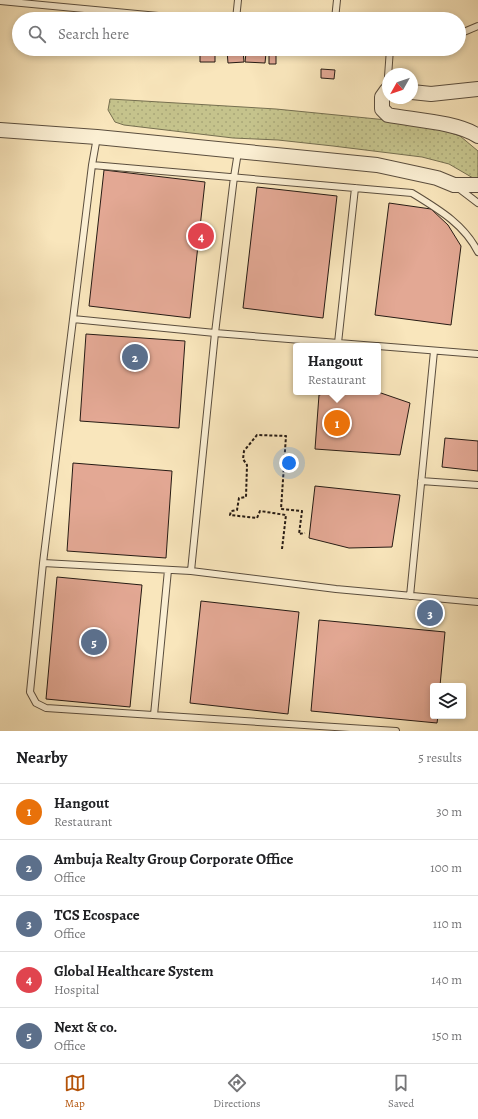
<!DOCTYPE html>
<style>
:root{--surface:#fff;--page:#f6f6f6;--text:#202124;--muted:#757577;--line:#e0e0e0;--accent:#b45309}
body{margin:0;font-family:Alegreya,serif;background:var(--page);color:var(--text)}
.controls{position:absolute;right:12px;bottom:12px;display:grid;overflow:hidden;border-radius:4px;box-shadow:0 2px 6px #0003}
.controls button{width:36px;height:36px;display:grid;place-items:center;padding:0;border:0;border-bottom:1px solid var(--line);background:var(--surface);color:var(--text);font:20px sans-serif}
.compass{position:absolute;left:382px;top:68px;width:36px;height:36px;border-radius:50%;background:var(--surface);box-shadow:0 2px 6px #0003;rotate:230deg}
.you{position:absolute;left:289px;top:463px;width:14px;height:14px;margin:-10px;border:3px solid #fff;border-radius:50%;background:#1a73e8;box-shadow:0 0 0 6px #1a73e833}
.badge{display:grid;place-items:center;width:26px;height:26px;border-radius:50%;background:var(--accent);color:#fff;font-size:13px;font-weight:700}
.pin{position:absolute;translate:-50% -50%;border:2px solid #fff;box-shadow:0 1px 4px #0006}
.popup{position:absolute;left:293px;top:343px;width:88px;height:52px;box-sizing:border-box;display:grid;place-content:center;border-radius:4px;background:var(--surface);filter:drop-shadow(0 1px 3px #0005);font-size:13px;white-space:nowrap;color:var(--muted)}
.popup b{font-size:15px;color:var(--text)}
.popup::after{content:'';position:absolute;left:50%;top:100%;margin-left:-8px;border:8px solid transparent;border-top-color:var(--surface)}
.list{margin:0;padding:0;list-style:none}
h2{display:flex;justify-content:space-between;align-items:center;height:52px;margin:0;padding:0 16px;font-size:17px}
h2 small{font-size:13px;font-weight:400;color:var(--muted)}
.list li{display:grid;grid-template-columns:26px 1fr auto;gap:12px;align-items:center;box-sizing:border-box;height:56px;padding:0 16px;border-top:1px solid var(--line)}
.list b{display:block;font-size:15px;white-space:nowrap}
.list p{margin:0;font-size:13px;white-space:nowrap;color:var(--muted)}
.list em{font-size:13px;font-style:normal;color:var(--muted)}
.icon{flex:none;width:22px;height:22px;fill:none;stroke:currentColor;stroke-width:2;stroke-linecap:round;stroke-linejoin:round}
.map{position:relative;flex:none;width:478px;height:731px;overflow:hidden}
.search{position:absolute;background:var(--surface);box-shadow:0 2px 6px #0003;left:12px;right:12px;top:12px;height:44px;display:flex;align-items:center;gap:10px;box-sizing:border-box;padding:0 14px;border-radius:22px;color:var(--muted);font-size:15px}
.sheet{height:332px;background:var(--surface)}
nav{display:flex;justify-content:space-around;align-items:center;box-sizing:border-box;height:56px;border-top:1px solid var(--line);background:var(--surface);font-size:11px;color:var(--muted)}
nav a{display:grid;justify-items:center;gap:2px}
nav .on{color:var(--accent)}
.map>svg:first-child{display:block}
.grass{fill:url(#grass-dots);stroke:#766f50}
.building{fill:#e3a894;stroke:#261b14}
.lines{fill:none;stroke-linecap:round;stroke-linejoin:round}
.service-casing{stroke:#5b4e3e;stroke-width:8}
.tertiary-casing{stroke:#5b4e3e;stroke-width:16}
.path{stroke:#261b14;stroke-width:2;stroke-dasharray:3 2;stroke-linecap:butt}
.service{stroke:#fbefd3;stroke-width:6}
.tertiary{stroke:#fbefd3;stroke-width:14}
</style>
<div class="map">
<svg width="478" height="731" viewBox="0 0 478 731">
<defs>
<pattern id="grass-dots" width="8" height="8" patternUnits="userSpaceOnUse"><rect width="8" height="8" fill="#c5c38c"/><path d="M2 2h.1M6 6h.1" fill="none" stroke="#a9a778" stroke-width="1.8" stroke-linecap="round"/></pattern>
</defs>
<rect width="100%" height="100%" fill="#f9e6bc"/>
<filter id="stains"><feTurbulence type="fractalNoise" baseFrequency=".005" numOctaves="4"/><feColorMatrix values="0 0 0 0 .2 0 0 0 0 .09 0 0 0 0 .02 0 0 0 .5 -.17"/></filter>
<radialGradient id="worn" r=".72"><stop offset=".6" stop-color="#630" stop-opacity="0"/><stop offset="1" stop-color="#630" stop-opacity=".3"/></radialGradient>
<path class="grass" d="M110,99L276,109L397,121L435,127L460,136L478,151V179L473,178L449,164L422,157L333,146L278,140L233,138L124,125L115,122L108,110Z"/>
<path class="building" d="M200,49L215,50V62H200Z
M227,51H243L244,62L228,63Z
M246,53H266L265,63L245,62Z
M269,55H276V64H269Z
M321,69L335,70L334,79L321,78Z
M104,170L205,182L190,318L89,306Z
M257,187L337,196L323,318L243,308Z
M389,203L431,209L448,225L461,246L451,325L375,315Z
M86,334L185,341L179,428L80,421Z
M332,392H378L410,403L400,455L315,449L319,395Z
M445,438L478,441V471L442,467Z
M73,463L172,471L166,558L67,551Z
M315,486L400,495L392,547L349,548L309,538Z
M57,577L142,585L130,707L46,699Z
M201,601L299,612L288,714L190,703Z
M319,620L445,632L440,686H433V716H438L437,723L311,711Z"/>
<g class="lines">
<g class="service-casing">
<path id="service" d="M0,1L190,19
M236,19L238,0
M335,19L337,0
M459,34L478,26
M387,90L390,49
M97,137L92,165L43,563L30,692L36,703L46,708L396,731
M92,165L412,193C438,209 464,224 478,252
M457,187L478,203
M73,319L215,333L376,346
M338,343L355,188
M378,346L478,354
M421,481L478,485
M43,563L191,571L336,589L478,602
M191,571L215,333L234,177L238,152
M410,596L434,351
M154,715L168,570"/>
</g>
<g class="tertiary-casing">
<path id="tertiary" d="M388,90H387L382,97V109L388,115C414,120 457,122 478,136
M412,92L431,94L478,89
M0,130L97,137L377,165L437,178L454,185H478"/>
</g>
<path class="path" d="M282,549L286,515L260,511L257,518L230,515L231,511L237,510L239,498L246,497L247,465L243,459L244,451L257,435L286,436L281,509L302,511L299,534L305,533"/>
<use href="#service" class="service"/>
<use href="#tertiary" class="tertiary"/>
</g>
<rect width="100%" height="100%" filter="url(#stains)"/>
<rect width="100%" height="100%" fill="url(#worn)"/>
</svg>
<div class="controls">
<button><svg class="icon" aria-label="layers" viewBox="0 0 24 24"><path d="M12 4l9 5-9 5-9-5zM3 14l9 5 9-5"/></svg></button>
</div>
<svg class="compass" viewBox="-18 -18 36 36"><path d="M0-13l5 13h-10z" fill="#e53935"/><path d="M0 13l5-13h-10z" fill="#757577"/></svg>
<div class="you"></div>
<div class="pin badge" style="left:337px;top:423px;background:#e8710a">1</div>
<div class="popup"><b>Hangout</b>Restaurant</div>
<div class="pin badge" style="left:135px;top:357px;background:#5c6f8a">2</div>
<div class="pin badge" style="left:430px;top:613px;background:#5c6f8a">3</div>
<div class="pin badge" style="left:201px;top:236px;background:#e0444e">4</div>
<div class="pin badge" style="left:94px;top:642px;background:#5c6f8a">5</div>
<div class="search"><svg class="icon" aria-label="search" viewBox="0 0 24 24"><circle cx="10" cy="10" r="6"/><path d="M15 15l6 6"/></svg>Search here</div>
</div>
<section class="sheet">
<h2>Nearby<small>5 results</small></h2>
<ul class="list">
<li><span class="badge" style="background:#e8710a">1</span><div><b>Hangout</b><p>Restaurant</p></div><em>30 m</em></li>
<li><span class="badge" style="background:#5c6f8a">2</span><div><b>Ambuja Realty Group Corporate Office</b><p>Office</p></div><em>100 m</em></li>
<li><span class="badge" style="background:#5c6f8a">3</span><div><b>TCS Ecospace</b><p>Office</p></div><em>110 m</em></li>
<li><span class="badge" style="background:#e0444e">4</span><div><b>Global Healthcare System</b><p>Hospital</p></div><em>140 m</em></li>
<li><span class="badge" style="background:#5c6f8a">5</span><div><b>Next &amp; co.</b><p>Office</p></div><em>150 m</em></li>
</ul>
</section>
<nav>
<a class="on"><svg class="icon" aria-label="map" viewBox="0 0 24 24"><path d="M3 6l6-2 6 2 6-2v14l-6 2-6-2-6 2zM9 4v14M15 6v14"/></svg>Map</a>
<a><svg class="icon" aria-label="directions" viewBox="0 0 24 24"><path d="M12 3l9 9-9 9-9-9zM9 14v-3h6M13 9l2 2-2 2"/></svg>Directions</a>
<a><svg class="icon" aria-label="saved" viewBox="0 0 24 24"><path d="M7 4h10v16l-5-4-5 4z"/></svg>Saved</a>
</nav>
